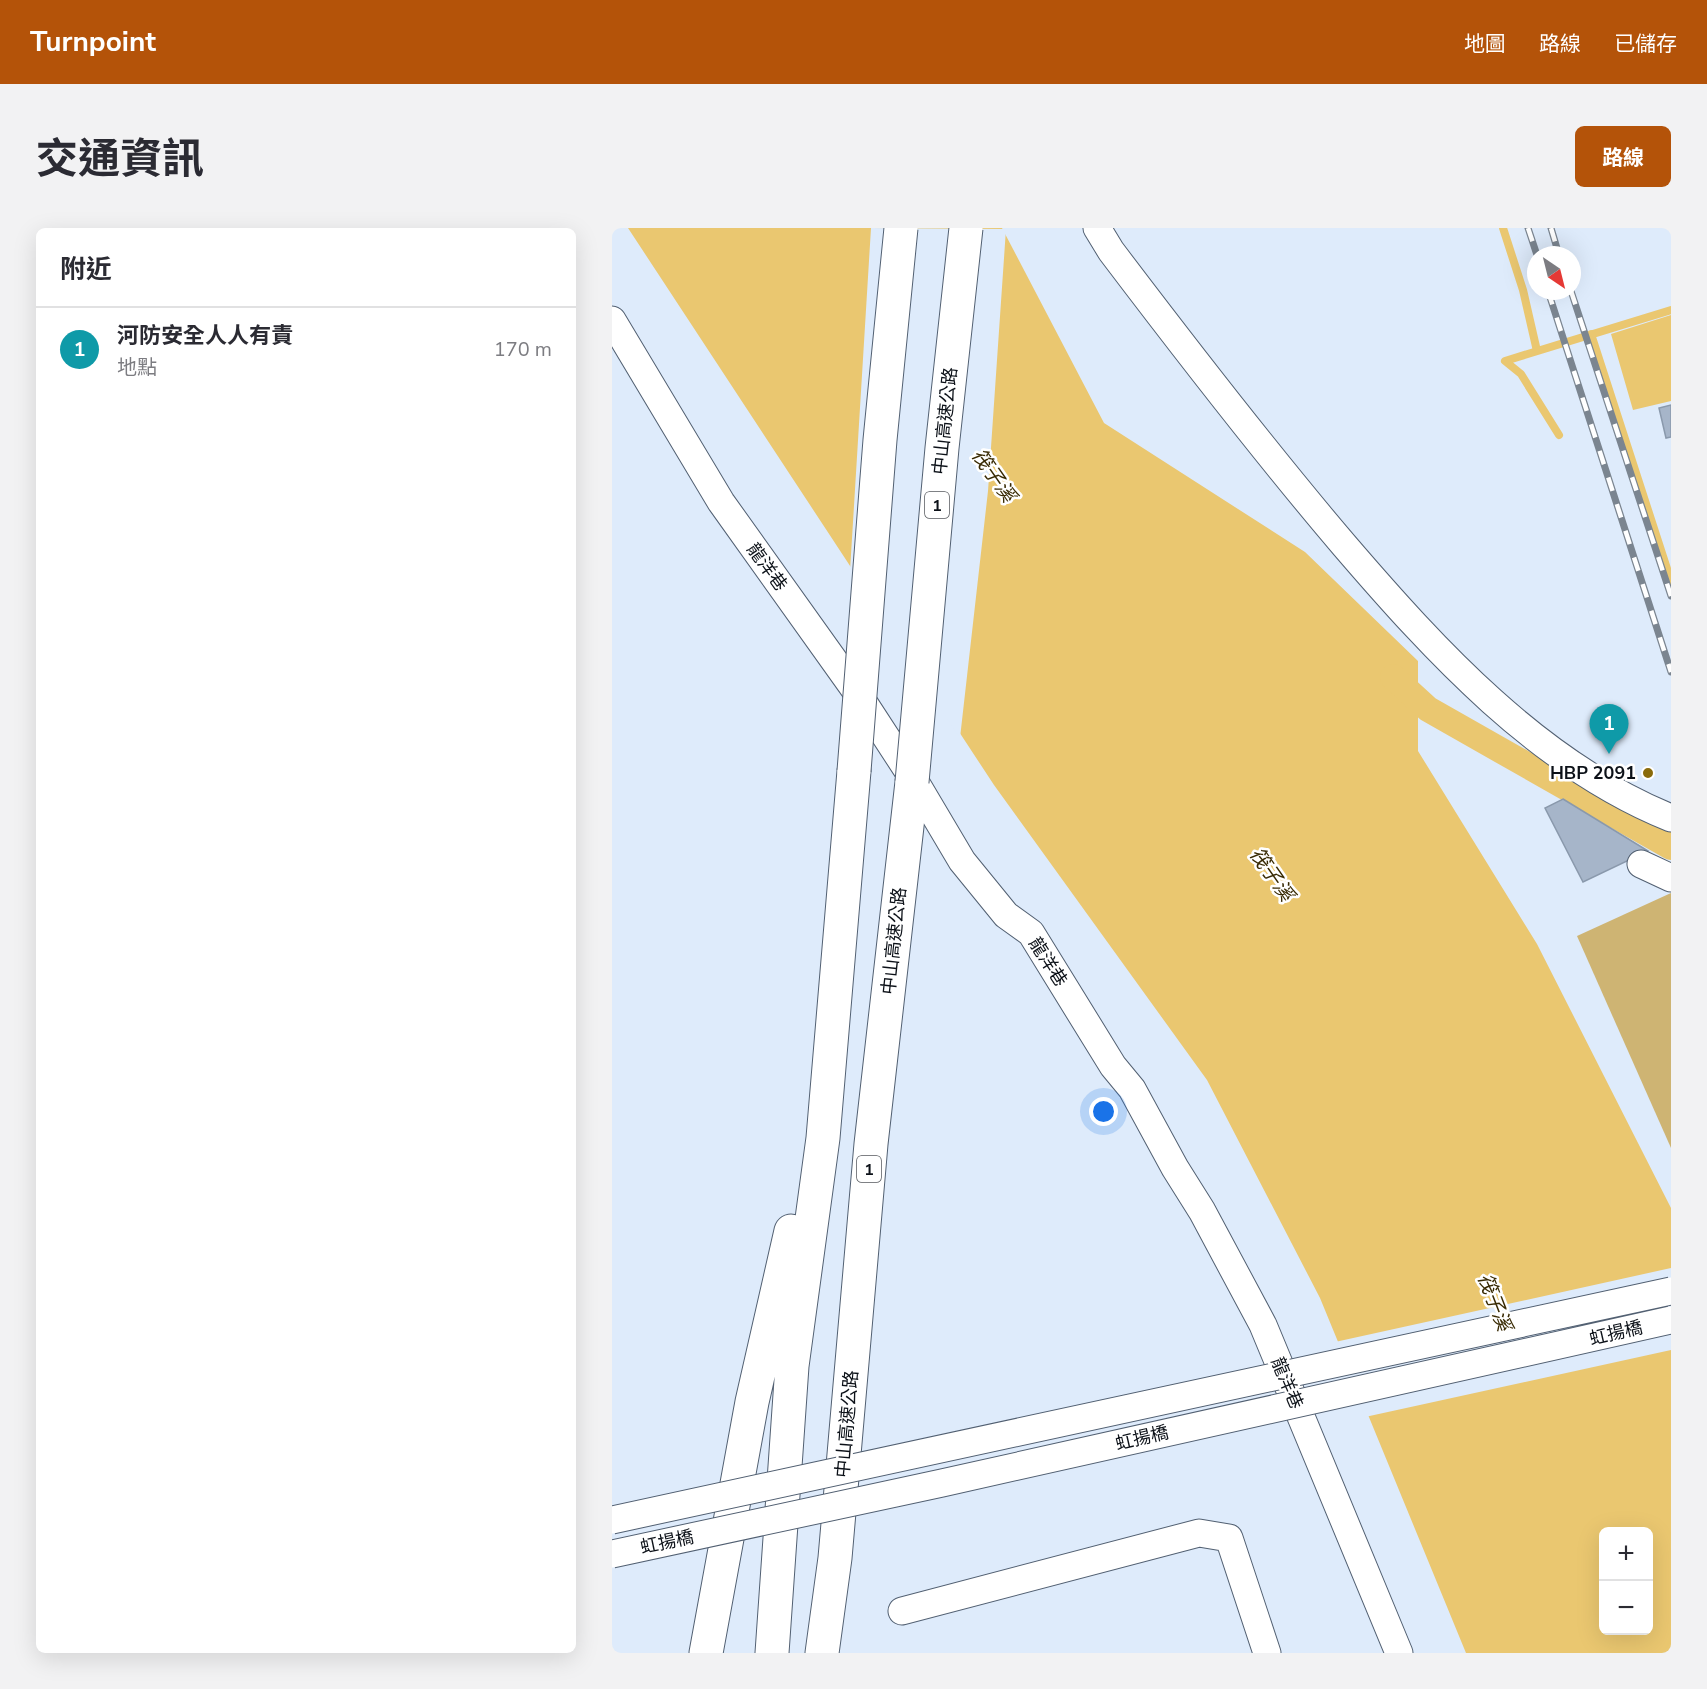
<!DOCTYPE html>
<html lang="zh-TW">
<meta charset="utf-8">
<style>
:root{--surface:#fff;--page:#f2f2f3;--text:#2b2b33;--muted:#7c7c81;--line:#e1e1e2;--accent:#b45309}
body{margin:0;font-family:"Nunito Sans","Noto Sans TC",sans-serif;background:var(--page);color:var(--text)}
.controls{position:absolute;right:18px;bottom:18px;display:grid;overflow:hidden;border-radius:9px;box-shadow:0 6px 24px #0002}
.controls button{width:54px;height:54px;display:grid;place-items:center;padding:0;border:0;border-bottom:2px solid var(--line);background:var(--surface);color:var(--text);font:30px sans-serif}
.compass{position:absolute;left:915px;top:18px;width:54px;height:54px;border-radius:50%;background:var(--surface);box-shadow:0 6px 24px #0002;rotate:145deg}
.you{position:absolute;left:492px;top:884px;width:21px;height:21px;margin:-15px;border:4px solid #fff;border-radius:50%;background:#1a73e8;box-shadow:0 0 0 9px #1a73e833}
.badge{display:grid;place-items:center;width:39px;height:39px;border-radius:50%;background:var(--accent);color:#fff;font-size:20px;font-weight:700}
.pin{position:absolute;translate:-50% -50px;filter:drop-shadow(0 2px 3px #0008)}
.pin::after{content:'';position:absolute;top:32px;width:21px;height:18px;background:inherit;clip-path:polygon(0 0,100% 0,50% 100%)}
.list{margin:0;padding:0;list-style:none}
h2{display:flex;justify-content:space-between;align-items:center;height:78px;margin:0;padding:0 24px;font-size:26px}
h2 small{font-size:20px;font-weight:400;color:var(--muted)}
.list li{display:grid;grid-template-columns:39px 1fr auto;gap:18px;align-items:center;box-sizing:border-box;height:84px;padding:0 24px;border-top:2px solid var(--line)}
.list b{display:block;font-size:22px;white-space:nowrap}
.list p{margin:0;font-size:20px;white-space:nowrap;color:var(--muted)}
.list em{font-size:20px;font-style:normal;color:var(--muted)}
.map{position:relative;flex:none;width:1059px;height:1425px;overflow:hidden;border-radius:9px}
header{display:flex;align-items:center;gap:36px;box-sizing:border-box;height:84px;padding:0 30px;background:var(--accent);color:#fff}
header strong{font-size:28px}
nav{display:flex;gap:33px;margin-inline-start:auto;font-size:21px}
.intro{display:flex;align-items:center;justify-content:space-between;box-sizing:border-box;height:144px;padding:0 36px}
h1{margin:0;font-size:42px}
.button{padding:15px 27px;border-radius:9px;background:var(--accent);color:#fff;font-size:21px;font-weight:700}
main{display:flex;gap:36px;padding:0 36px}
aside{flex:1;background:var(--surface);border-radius:9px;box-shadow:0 6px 24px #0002}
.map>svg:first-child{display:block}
.green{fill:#ceb473}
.water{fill:#eac770;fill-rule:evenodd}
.pier{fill:#deebfb}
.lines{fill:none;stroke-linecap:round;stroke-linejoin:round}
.stream{stroke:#eac770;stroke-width:8}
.canal{stroke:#eac770;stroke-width:26}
.building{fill:#a6b5c9;stroke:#8a99ac;stroke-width:1.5}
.minor-casing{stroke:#526072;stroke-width:29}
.highway-casing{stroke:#526072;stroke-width:35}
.minor{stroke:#fff;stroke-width:27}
.highway{stroke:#fff;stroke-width:33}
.rail-casing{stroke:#7b8590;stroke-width:7}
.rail{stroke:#fff;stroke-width:4.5;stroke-dasharray:14;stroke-linecap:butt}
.minor-bridge-casing{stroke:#526072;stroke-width:29;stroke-linecap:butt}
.highway-bridge-casing{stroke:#526072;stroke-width:35;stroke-linecap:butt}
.minor-bridge{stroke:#fff;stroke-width:27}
.highway-bridge{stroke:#fff;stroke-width:33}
.poi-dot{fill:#8a6b0b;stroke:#fff;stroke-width:2}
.labels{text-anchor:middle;stroke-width:5;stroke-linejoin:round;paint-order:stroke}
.shield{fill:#fff;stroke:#55585d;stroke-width:1.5}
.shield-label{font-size:16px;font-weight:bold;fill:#0c1118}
.street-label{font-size:18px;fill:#0c1118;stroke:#fff}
.poi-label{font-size:18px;font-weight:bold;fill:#0c1118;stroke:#fff;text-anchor:end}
.water-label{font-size:20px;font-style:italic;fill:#382a03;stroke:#fff}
</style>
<header>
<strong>Turnpoint</strong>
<nav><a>地圖</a><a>路線</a><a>已儲存</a></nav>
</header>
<div class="intro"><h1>交通資訊</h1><a class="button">路線</a></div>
<main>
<aside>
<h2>附近<small></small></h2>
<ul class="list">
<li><span class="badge" style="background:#0f9aa8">1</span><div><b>河防安全人人有責</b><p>地點</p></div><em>170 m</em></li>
</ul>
</aside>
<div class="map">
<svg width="1059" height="1425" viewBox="0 0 1059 1425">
<rect width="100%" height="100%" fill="#deebfb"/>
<path class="green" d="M1059,665V920L965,708Z"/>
<path class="water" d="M16,0H390L492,195L693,324L806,433V523L925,716L1059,980V1425H854L708,1070L595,852L382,557ZM992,1304H1036V1402H992Z
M1059,87V173L1021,182L999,106Z"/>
<path class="pier" d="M259,0L394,1L376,263L348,510L238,343Z
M1059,1040V1122L753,1189L723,1114Z"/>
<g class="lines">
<path class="stream" d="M891,0L911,62L925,123
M979,106L1059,353
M947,207L909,146L893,133L1059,82"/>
<path class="canal" d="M781,449L816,481L1059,619"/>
</g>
<path class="building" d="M1059,177V209L1054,210L1047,180Z
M951,571L1036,623L971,654L933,580Z"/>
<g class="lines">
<g class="minor-casing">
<path id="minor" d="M485,0L499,23C574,122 651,222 732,317C823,423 927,537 1059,590
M0,92L109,274L246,466L302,552L350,633L394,687L419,705L501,838L520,861L563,940L590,983L651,1097L787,1425
M1029,636L1059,650
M290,1383L587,1305L617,1310L655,1425"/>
</g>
<g class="highway-casing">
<path id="highway" d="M94,1425L140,1174L179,1003
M160,1425L180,1138L211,910L242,543
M210,1425L223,1330L259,916L300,554"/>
</g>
<use href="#minor" class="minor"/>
<use href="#highway" class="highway"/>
<g class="rail-casing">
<path id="rail" d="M916,0L925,27
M939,0L947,27
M936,63L1059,444
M959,63L1059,368"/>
</g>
<use href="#rail" class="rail"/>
<g class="minor-bridge-casing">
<path id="minor-bridge" d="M0,1292L1059,1063
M0,1326L330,1255L1059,1092"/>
</g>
<g class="highway-bridge-casing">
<path id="highway-bridge" d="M242,543L268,212L289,0
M300,554L330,220L354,0"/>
</g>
<use href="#minor-bridge" class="minor-bridge"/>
<use href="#highway-bridge" class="highway-bridge"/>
</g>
<circle class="poi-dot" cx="1036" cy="545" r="6"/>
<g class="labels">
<g class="shield">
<rect x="313" y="264" width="24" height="26" rx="4.5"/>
<rect x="245" y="928" width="24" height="26" rx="4.5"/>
</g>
<g class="shield-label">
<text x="325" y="283">1</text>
<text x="257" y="947">1</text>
</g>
<g class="street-label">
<text transform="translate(333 193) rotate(-84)" y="6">中山高速公路</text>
<text transform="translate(155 339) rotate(54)" y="6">龍洋巷</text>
<text transform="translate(282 713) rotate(-84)" y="6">中山高速公路</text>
<text transform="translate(436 734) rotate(57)" y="6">龍洋巷</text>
<text transform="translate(1004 1105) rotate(-13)" y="6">虹揚橋</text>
<text transform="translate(675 1155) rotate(67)" y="6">龍洋巷</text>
<text transform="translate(235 1196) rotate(-85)" y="6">中山高速公路</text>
<text transform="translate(530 1210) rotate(-13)" y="6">虹揚橋</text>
<text transform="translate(55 1314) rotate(-12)" y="6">虹揚橋</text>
</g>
<g class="poi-label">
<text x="1024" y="551">HBP 2091</text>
</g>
<g class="water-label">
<text transform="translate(382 247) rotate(55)" y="7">筏子溪</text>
<text transform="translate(660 646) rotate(55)" y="7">筏子溪</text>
<text transform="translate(883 1074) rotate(69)" y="7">筏子溪</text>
</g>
</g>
</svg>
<div class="controls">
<button>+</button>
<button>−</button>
</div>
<svg class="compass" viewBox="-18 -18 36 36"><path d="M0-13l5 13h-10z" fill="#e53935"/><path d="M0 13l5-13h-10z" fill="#7c7c81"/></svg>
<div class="you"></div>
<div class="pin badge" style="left:997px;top:526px;background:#0f9aa8">1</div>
</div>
</main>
